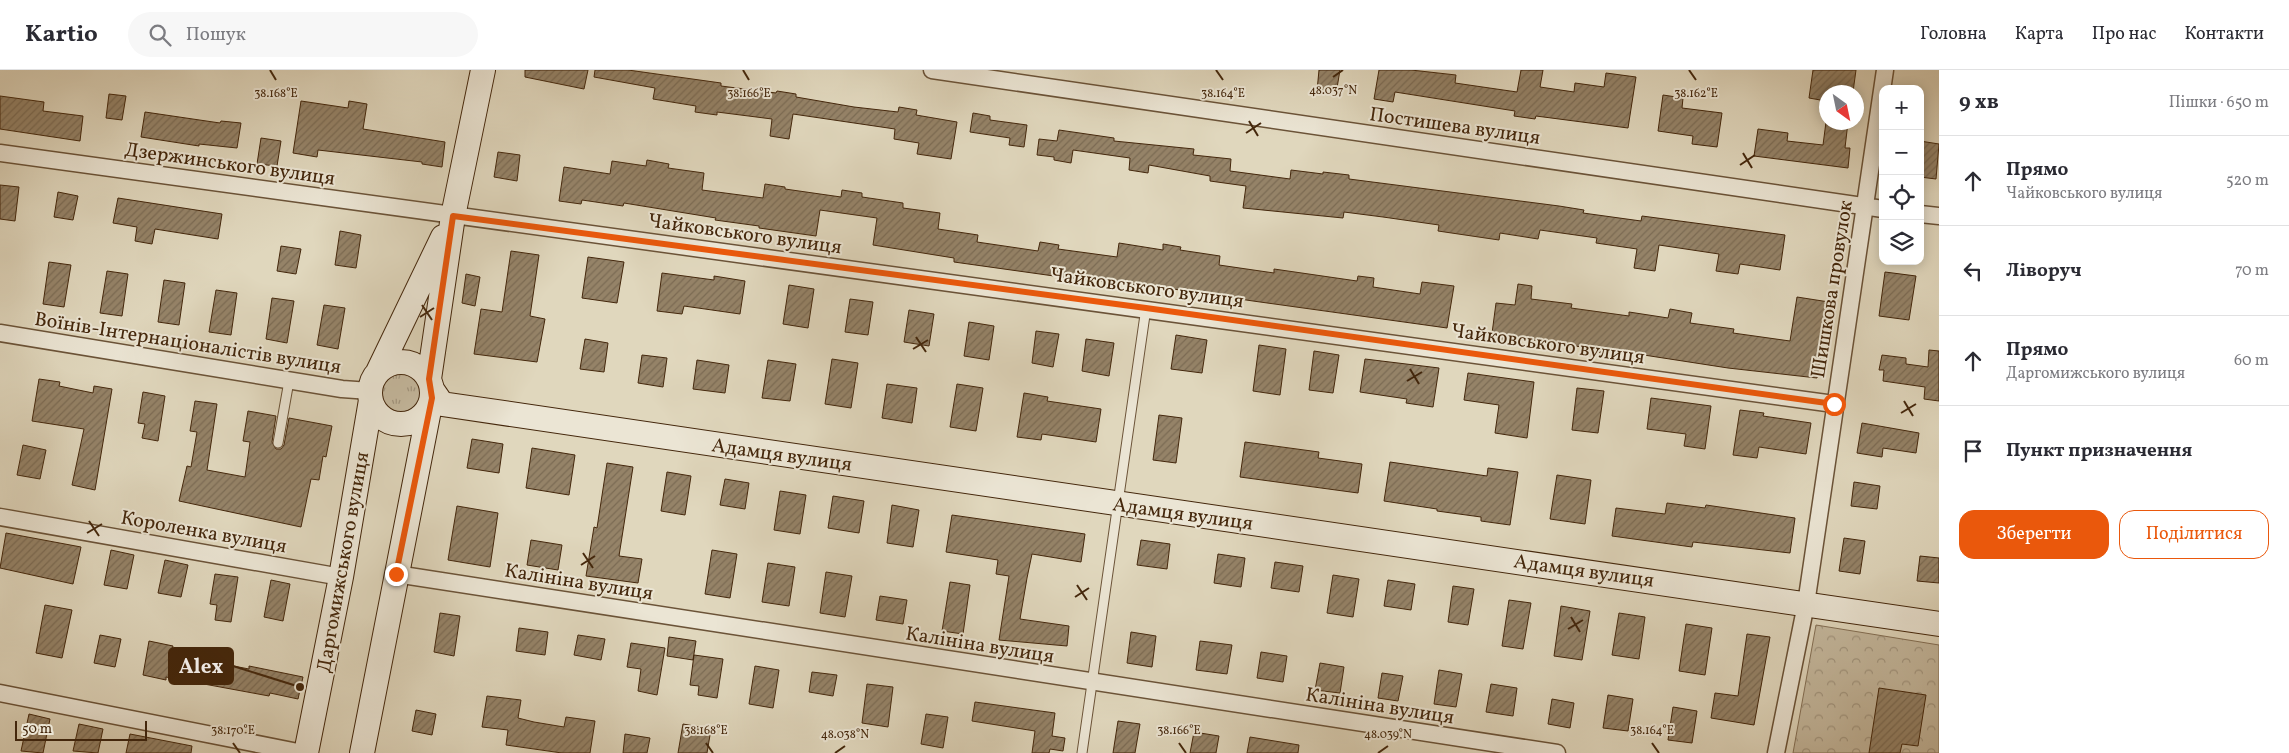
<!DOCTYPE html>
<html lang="uk">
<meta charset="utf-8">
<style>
:root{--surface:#fff;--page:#f7f7f7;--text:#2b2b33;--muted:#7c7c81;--line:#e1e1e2;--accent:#ea580c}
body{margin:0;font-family:Vollkorn,serif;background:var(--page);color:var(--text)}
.controls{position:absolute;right:15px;top:15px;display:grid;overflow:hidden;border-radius:10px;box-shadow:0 2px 12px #0003}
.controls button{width:45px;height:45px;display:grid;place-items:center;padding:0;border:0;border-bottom:1px solid var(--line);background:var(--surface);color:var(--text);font:25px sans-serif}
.compass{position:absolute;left:1819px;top:15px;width:45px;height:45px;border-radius:50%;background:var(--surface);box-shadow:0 2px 12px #0003;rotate:147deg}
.scale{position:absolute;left:15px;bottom:12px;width:132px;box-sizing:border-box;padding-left:5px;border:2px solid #44270c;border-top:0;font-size:14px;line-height:18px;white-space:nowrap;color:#44270c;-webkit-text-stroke:4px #ebe5d4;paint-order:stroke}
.stop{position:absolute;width:15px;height:15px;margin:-11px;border:4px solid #ea580c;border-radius:50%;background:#fff}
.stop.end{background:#ea580c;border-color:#fff;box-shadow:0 1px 5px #0008}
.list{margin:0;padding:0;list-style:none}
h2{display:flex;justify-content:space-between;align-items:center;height:65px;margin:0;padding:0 20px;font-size:21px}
h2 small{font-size:16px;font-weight:400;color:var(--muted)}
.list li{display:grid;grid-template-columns:32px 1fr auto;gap:15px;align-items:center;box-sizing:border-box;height:90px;padding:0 20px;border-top:1px solid var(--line)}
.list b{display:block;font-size:19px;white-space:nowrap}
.list p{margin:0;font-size:16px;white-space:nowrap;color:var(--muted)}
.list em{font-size:16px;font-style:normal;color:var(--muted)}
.actions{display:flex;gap:10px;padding:15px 20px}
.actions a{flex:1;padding:11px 0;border:1px solid var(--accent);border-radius:15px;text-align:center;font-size:18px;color:var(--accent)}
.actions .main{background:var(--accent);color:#fff}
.icon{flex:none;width:28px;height:28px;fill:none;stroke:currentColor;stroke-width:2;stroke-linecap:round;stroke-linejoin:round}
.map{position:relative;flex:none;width:1939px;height:683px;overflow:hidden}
header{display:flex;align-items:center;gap:30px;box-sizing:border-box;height:70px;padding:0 25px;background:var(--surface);border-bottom:1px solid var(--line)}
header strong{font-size:24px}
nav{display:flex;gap:28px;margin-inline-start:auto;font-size:18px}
.search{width:350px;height:45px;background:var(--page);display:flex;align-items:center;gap:12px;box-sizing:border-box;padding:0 18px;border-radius:28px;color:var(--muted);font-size:19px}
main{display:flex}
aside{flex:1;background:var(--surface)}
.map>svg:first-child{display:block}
.grass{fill:url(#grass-tufts);stroke:#847056}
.forest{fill:url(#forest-crowns);stroke:#847056}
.building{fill:url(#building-hatch);stroke:#44270c}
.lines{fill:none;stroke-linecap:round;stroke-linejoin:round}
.lane-casing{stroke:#6b5338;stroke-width:11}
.street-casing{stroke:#6b5338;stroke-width:19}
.secondary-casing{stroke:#44270c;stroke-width:26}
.lane{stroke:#ebe5d4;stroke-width:9}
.street{stroke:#ebe5d4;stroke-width:16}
.secondary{stroke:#ebe5d4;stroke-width:24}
.route{stroke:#ea580c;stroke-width:6}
.ticks{fill:none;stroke:#44270c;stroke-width:2}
.labels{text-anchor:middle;stroke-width:4;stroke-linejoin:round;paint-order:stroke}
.street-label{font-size:20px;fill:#44270c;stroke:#ebe5d4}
.ticks-label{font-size:12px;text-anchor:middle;fill:#44270c;stroke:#ebe5d4;stroke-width:4;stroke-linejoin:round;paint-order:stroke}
.leader{fill:none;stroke:#44270c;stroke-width:2}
.callout-dot{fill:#44270c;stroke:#ebe5d4;stroke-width:2}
.callout{fill:#44270c;stroke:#44270c;stroke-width:2}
.callout-label{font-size:21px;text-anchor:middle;font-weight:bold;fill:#fff}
</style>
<header>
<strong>Kartio</strong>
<div class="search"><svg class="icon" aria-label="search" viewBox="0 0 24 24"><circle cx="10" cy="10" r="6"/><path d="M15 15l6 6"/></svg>Пошук</div>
<nav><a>Головна</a><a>Карта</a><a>Про нас</a><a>Контакти</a></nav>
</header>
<main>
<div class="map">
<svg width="1939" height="683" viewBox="0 0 1939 683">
<defs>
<pattern id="grass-tufts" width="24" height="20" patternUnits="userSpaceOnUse" patternTransform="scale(1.25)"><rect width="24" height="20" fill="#c5b99f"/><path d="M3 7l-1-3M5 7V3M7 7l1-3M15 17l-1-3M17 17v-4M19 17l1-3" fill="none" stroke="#a29680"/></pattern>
<pattern id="forest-crowns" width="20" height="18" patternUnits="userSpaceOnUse" patternTransform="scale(1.25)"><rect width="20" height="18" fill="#c5b99f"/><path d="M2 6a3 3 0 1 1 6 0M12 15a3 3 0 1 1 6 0" fill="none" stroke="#a29680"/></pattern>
<pattern id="building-hatch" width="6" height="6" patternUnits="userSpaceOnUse" patternTransform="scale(1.25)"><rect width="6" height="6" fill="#958368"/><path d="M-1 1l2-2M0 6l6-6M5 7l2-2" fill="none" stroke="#7b6b54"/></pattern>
</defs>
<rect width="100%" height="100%" fill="#e0d7bd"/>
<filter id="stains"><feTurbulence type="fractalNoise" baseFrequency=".004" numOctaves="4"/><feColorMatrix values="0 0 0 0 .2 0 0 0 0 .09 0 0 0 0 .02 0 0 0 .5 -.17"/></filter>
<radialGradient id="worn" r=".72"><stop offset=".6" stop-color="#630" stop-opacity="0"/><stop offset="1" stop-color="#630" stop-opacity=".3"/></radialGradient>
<path class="grass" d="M382 323a19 19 0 1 1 38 0a19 19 0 1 1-38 0Z"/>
<path class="forest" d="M1816,555L1939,575V683H1793Z"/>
<path class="building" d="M525,0H588L584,19L525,7Z
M595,0H628L721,13V16L776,23L777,21L796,24V27L854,37L898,42L899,37L917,40L916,45L957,52L951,89L917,84L919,73L894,69L895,59L793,44L789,69L770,66L772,49L717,42V45L695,42L696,36L653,29L655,18L594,7Z
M1319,0H1340L1336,24L1317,21Z
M1379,0H1411L1456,5L1455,13L1517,22L1521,0H1543L1540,17L1574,22L1575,13L1604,17L1606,3L1636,7L1628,58L1536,46L1535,49L1514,46L1515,41L1395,22L1393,32L1374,29Z
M1813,0H1856L1853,22H1826V31L1809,28Z
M109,24L126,26L122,50L106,48Z
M1663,25L1683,28L1682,38L1722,43L1717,77L1692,74L1693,66L1658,61Z
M0,26L44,32L43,41L83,46L80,71L0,59Z
M301,31L348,38L349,31L367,34L363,59L445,72L442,97L422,94V92L318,80L317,87L293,83Z
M145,42L220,53L221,51L241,53L237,78L199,74V76L141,67Z
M973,43L990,46V50L1027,55L1024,77L1009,75L1010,68L970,62Z
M1826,52H1848L1845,78H1850L1848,98L1754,86L1758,59L1788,63L1787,71L1823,75Z
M1059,60L1114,68V71L1194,79L1193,85L1231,89L1230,101L1290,109L1291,100L1323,104V102L1349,105V109L1559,136L1584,140L1583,143L1641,151L1642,146L1785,165L1780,200L1740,194L1738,204L1716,201L1719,184L1659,175L1655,201L1634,198L1637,179L1596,173L1597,168L1540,160L1538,169L1500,163L1499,170L1438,161L1439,155L1383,147L1344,142L1343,148L1243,138L1246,116L1210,111V106L1149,95L1148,103L1129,100L1130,88L1073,80L1071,93L1054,90V87L1037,85L1039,69L1057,71Z
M261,68L281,71L277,96L257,94Z
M1920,71L1939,74L1936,109L1920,107Z
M498,82L520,85L517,111L494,107Z
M647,90L669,94L668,98L704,103L702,120L763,128L765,114L785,117V119L841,127L842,120L862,123V127L903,133V138L940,143L938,159L978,165L977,172L1038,181L1040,172L1059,175L1058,179L1117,187L1119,173L1163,180V174L1181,177L1180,180L1220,186L1219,195L1274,203V199L1357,211L1358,206L1374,208L1373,217L1420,224L1422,212L1454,216L1447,258L1253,231L1226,227V225L1054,206L954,192V188L873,175L877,148L820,140L816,166L759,158V156L715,150L716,148L624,133L623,136L582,130L581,134L559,131L564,97L610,104L612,91L646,96Z
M0,115L19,117L15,151L0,149Z
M58,122L78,126L73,150L54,147Z
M118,128L222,144L218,169L155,159L152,174L135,171L137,157L113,153Z
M340,161L361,165L356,198L335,195Z
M281,176L301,179L296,204L277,201Z
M511,181L539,185L530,246L545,249L537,292L474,284L481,239L502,242Z
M588,187L624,192L617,233L582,228Z
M49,192L71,195L64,237L43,234Z
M107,201L128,204L122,246L100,243Z
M1885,202L1916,206L1909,250L1879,246Z
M662,203L714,210V206L745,211L740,244L684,236L682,244L657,241Z
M466,204L480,207L475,236L462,233Z
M164,210L185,213L179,255L158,252Z
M1518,214L1532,216L1531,229L1572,234L1571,238L1629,246V242L1668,248L1670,239L1692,243L1690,253L1734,259L1733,263L1790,271L1797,227L1829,232L1817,308L1728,298L1605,279V283L1582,280V277L1512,267L1511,274L1491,271L1496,233L1515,235Z
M789,215L814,219L808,258L783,254Z
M216,220L237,223L231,265L209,262Z
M272,228L294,231L287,273L266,269Z
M850,229L873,232L868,265L845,262Z
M324,235L345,238L338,279L317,275Z
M909,240L934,244L929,276L904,272Z
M969,252L994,256L989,290L964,286Z
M1036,261L1059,264L1053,297L1032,293Z
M1176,265L1207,270L1202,303L1171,299Z
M585,269L608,273L604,302L580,299Z
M1086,269L1114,273L1109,306L1082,301Z
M1259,275L1286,279L1280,325L1253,321Z
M1929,280L1939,281V331L1924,329L1925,317L1883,311L1884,300H1879L1882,285L1906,288V294L1928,297Z
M1314,281L1339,285L1333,323L1309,320Z
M642,285L667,288L663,317L638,313Z
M832,289L858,293L851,338L825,334Z
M1365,289L1439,298L1433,337L1406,333L1407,329L1360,322Z
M697,290L729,295L725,323L693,319Z
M768,290L796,294L790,331L762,328Z
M1468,303L1534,312L1527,368L1495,363L1499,335L1464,330Z
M39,309L60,312L59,316L93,323L94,316L112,319L95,420L72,415L84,359L32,351Z
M887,314L917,318L912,353L882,348Z
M957,314L983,318L976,361L950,357Z
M1577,318L1604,321L1598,363L1572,360Z
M143,322L165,326L158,371L142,368L145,354L138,353Z
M1024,323L1048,327L1047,331L1101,339L1096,372L1042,364L1041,370L1017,367Z
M1651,328L1711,336L1705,379L1684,376L1686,364L1647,359Z
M195,331L217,334L207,400L245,407L250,372L243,371L248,341L276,346L272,372L276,379H281L284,375L289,348L332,356L326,387L323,386L319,410L311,409L301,457L179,431L187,396L191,397L197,362L190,361Z
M1740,340L1764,343L1763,346L1811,353L1806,384L1759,377L1757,388L1733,385Z
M1159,345L1182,348L1176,393L1153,390Z
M1862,353L1919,363L1916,383L1883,378L1882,387L1857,383Z
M472,369L503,374L499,403L467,398Z
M1245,372L1319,382L1318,388L1362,394L1358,423L1240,407Z
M23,375L46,380L40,409L17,405Z
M532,378L575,385L569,425L526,418Z
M1390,392L1487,406L1488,398L1518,402L1510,455L1481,451V447L1437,441V439L1384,431Z
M607,393L633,397L619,486L642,489L638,513L586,506L594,457L597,458Z
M667,402L691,406L685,445L661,441Z
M1557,405L1591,410L1585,454L1550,449Z
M725,409L749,413L745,439L720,435Z
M1854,412L1880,416L1877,439L1851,436Z
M780,421L806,425L800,464L774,460Z
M833,426L864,431L859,463L828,458Z
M1667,433L1705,438L1706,435L1795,448L1790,483L1693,472L1692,477L1612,466L1616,438L1665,444Z
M892,435L919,440L913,477L887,473Z
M457,436L498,443L490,497L448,490Z
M952,445L1085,464L1081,492L1032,484L1027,508L1020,549L1069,556L1067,576L999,570L1009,506L996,504L998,490L946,482Z
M6,463L81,477L73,514L0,498Z
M1844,468L1865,471L1860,504L1839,501Z
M531,470L562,475L558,500L527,495Z
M1141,470L1170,474L1167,499L1137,495Z
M111,480L134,485L127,519L104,515Z
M712,480L737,484L730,528L705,524Z
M1218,484L1245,488L1241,517L1214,513Z
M1920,486L1939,488V513L1917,511Z
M165,490L188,495L181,527L158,523Z
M1275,492L1303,496L1299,522L1271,518Z
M768,493L795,497L789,536L762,532Z
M826,502L852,506L845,547L820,543Z
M215,504L238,507L231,552L215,550L217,535L210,534Z
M1333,505L1359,509L1353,547L1327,543Z
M271,510L290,514L283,551L264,547Z
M1388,510L1415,514L1411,540L1384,536Z
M950,512L970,515L963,564L942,561Z
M1453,516L1474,519L1468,555L1448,552Z
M880,526L907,530L903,554L876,550Z
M1509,530L1531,533L1523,579L1502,576Z
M45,535L72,540L62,588L36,583Z
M1561,536L1590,541L1582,590L1554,586Z
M440,543L460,546L454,586L434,582Z
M1619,543L1645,547L1639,589L1612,585Z
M1686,554L1712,558L1705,605L1679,601Z
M519,558L548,562L545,585L516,581Z
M1131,562L1156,566L1152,597L1127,593Z
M1747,564L1770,567L1754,655L1711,648L1715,623L1738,626Z
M100,565L121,569L115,597L94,593Z
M578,565L605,569L601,590L574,585Z
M669,567L696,571L693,590L667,586Z
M149,571L173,576L171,584L249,599V596L303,607L298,629L270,623L269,626L166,607V610L143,605Z
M1200,571L1232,575L1227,604L1196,600Z
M631,573L665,578L657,625L638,621L641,599L627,597Z
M1261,582L1287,586L1283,612L1257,608Z
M694,585L723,589L717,628L698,625L699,616L690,615Z
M1320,593L1344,597L1340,623L1315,620Z
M755,596L779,600L773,638L749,634Z
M1439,600L1462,604L1456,637L1434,634Z
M812,602L837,605L833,626L809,622Z
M1382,603L1403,606L1398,631L1378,628Z
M867,614L893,617L888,657L862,653Z
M1491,614L1517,618L1513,646L1486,642Z
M1879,618L1926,625L1918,676L1902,674L1900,683H1869Z
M1608,625L1633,629L1628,661L1603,658Z
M487,626L521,630L518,648L534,652L564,657L566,647L595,651L590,683H562L506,675L508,660L482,657Z
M1552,629L1574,633L1570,658L1548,654Z
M975,632L1055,643L1052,666L1065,668L1063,681L1050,679L1049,683H1032L1035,661L972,651Z
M1673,637L1697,641L1692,673L1668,670Z
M416,640L436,644L432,665L412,661Z
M29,644L50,649L43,683L21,681Z
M926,644L948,647L943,678L921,674Z
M1118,651L1140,654L1135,683H1113Z
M79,654L103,659L98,683L73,681Z
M683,654L711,659L707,683H678Z
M1194,662L1219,666L1216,683H1190Z
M130,664L192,676L191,683H126Z
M625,664L650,668L647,683H623Z
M1250,667L1299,675L1298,683H1247Z"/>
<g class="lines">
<g class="lane-casing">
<path id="lane" d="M278,373L289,311
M1082,683L1146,238"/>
</g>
<g class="street-casing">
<path id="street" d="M932,0L1883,139
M0,83L1834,334
M1920,144L1939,146
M0,263L342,319L370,321
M0,447L341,507
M396,504L1557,683
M0,623L303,683
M1776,683L1806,534L1885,0"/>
</g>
<g class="secondary-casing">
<path id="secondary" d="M370 323a31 31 0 1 1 62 0a31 31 0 1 1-62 0Z
M378,302L443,167
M429,309L453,146L483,0
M433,321L442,334L1939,554
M306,683L341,507L371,330
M362,683L430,335"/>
</g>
<use href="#lane" class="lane"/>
<use href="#street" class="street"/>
<use href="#secondary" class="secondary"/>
</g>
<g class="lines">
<path class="route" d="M396,504L432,328L429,309L453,146L1146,238L1834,334"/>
</g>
<path class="ticks" d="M270,0L276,10M743,0L749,10M1216,0L1223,10M1689,0L1696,10M1333,7L1343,0M1249,51L1258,66M1246,63L1261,53M1743,83L1752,98M1740,95L1755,85M422,235L432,250M420,247L434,238M916,267L926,282M913,279L928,270M1410,299L1419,314M1407,311L1422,302M1904,331L1913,346M1901,343L1916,334M89,451L99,466M87,463L102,454M583,483L593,498M581,495L595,486M1077,515L1087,530M1075,527L1089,518M1571,547L1580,562M1568,559L1583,550M233,673L240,683M706,673L713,683M1179,673L1186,683M1652,673L1659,683M835,683L845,676M1378,683L1388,676"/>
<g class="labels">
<g class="street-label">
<text transform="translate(1455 55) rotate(8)" y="7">Постишева вулиця</text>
<text transform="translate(230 93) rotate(8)" y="7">Дзержинського вулиця</text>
<text transform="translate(745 163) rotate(8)" y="7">Чайковського вулиця</text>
<text transform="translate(1147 217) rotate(8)" y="7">Чайковського вулиця</text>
<text transform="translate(1831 219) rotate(-81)" y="7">Шишкова провулок</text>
<text transform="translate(188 272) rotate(9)" y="7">Воїнів-Інтернаціоналістів вулиця</text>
<text transform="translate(1548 273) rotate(8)" y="7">Чайковського вулиця</text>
<text transform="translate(782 384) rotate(8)" y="7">Адамця вулиця</text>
<text transform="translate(1183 443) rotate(8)" y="7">Адамця вулиця</text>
<text transform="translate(204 461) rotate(10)" y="7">Короленка вулиця</text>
<text transform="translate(342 492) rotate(-80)" y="7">Даргомижського вулиця</text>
<text transform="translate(1584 500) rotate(8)" y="7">Адамця вулиця</text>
<text transform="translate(579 511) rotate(9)" y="7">Калініна вулиця</text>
<text transform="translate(980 574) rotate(9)" y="7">Калініна вулиця</text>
<text transform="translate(1380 635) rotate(9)" y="7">Калініна вулиця</text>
</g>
</g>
<g class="ticks-label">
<text x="1333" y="24">48.037°N</text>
<text x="276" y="27">38.168°E</text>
<text x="749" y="27">38.166°E</text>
<text x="1223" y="27">38.164°E</text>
<text x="1696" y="27">38.162°E</text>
<text x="233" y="664">38.170°E</text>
<text x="706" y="664">38.168°E</text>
<text x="1179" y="664">38.166°E</text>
<text x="1652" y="664">38.164°E</text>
<text x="845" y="668">48.038°N</text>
<text x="1388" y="668">48.039°N</text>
</g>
<path class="leader" d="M300 617L233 596"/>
<circle class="callout-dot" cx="300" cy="617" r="5"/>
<rect class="callout" x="169" y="578" width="64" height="36" rx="5"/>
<g class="callout-label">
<text x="201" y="603">Alex</text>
</g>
<rect width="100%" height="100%" filter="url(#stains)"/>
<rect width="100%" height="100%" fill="url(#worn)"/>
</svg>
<div class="controls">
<button>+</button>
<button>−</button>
<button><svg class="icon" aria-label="locate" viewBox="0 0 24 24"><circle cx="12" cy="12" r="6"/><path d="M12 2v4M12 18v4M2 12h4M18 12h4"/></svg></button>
<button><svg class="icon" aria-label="layers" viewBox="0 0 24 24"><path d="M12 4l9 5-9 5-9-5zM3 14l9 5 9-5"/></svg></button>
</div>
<svg class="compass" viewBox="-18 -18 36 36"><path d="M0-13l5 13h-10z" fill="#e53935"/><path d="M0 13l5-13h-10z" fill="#7c7c81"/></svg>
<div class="scale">50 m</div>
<div class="stop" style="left:1834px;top:334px"></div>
<div class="stop end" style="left:396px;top:504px"></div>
</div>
<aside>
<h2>9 хв<small>Пішки · 650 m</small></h2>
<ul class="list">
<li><svg class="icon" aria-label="ahead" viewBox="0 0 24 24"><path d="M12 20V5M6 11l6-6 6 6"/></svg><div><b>Прямо</b><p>Чайковського вулиця</p></div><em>520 m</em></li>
<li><svg class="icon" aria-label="left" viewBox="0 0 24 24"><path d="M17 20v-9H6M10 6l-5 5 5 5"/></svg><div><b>Ліворуч</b></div><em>70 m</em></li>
<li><svg class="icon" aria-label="ahead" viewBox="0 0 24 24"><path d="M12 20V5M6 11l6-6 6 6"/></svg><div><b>Прямо</b><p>Даргомижського вулиця</p></div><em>60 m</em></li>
<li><svg class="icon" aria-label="arrive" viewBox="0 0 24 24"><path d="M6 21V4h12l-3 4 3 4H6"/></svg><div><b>Пункт призначення</b></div></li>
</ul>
<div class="actions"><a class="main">Зберегти</a><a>Поділитися</a></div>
</aside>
</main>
